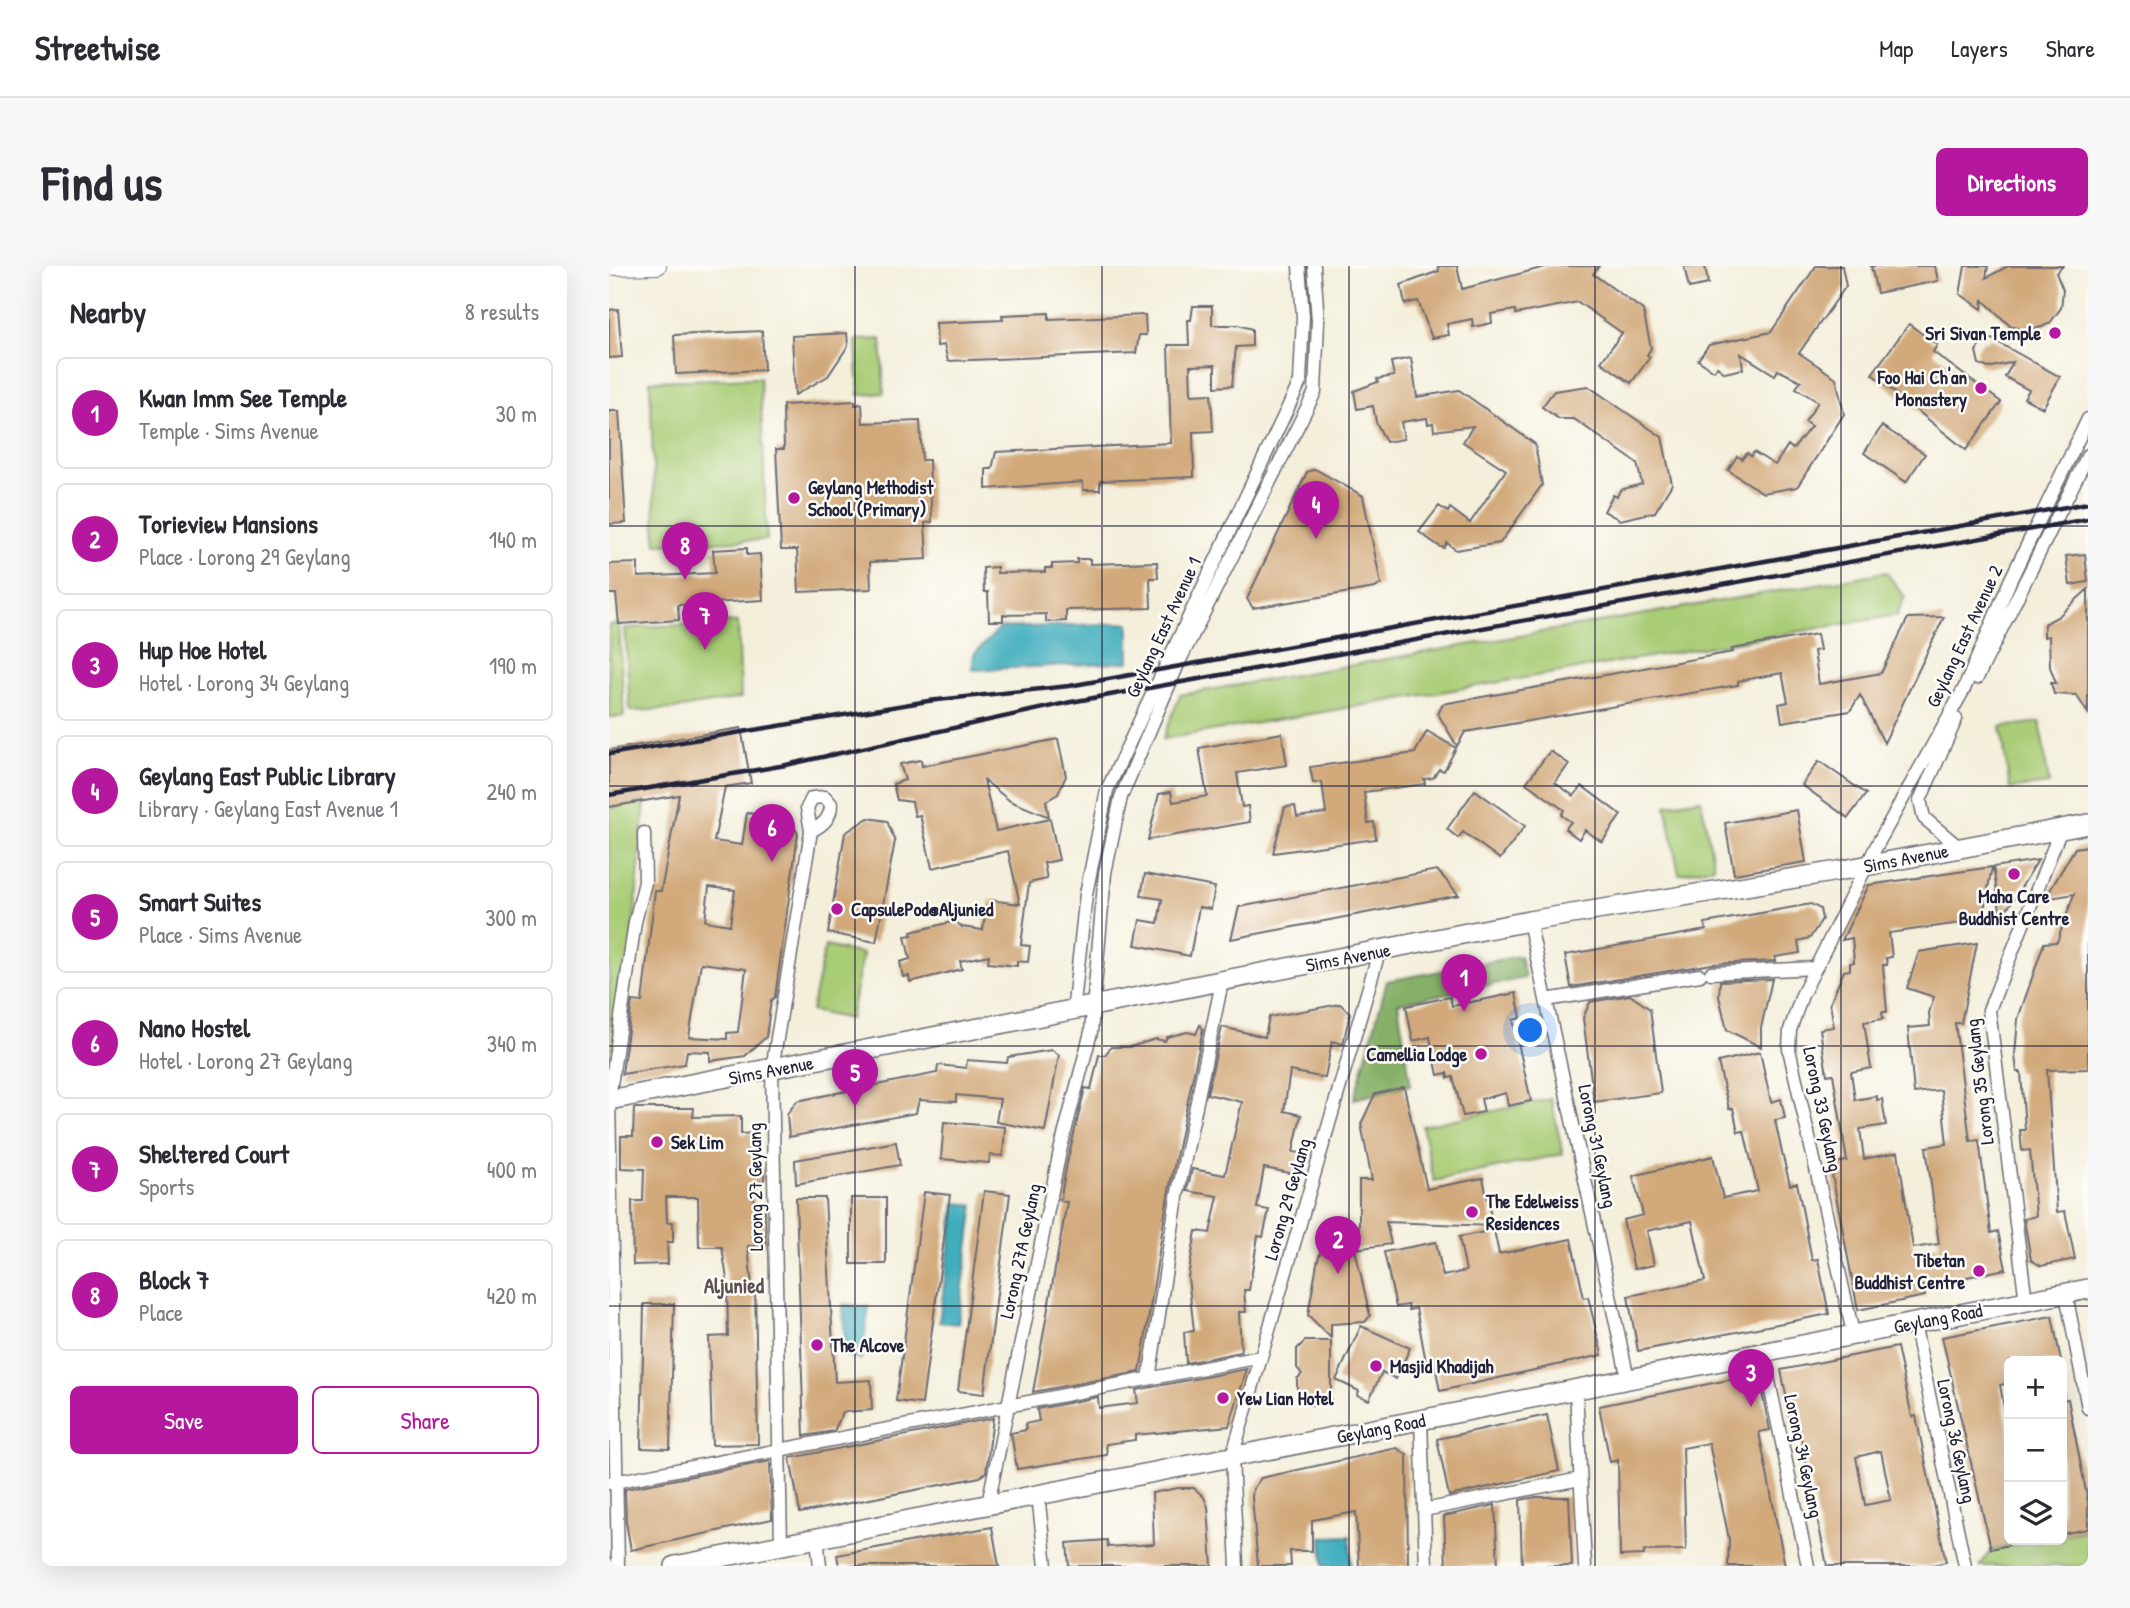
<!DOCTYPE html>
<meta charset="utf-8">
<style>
:root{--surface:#fff;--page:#f7f7f7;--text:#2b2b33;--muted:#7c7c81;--line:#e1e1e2;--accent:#b5179e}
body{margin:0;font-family:"Patrick Hand",sans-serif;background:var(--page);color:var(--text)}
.controls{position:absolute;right:21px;bottom:21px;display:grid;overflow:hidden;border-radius:10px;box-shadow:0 7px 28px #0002}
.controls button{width:63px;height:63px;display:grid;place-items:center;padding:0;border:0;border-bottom:2px solid var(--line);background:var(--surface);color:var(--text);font:35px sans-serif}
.you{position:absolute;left:922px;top:765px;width:24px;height:24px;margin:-18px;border:5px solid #fff;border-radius:50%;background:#1a73e8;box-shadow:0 0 0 10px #1a73e833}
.badge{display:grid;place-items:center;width:46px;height:46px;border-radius:50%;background:var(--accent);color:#fff;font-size:23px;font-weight:700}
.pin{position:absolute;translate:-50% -58px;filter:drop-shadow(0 2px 4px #0008)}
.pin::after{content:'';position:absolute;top:37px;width:24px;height:21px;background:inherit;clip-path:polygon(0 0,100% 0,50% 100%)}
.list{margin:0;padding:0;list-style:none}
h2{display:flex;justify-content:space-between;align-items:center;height:91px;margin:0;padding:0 28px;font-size:30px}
h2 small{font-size:23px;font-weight:400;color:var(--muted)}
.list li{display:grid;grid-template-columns:46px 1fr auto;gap:21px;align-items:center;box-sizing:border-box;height:112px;margin:0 14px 14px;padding:0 14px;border:2px solid var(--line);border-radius:10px}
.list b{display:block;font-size:26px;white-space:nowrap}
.list p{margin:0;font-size:23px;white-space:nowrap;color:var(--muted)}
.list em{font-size:23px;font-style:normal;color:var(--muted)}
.actions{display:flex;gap:14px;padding:21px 28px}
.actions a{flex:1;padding:16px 0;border:2px solid var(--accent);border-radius:10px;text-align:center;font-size:24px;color:var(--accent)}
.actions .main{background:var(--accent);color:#fff}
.icon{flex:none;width:38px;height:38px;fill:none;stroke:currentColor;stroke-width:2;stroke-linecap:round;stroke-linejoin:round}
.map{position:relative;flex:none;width:1479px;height:1300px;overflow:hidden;border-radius:10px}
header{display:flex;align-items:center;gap:42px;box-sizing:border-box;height:98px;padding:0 35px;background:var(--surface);border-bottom:2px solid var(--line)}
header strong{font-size:33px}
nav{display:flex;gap:38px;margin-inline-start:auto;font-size:24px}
.intro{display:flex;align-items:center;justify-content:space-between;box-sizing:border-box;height:168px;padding:0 42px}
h1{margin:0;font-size:49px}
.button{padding:18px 32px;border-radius:10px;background:var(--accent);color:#fff;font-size:24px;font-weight:700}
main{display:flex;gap:42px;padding:0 42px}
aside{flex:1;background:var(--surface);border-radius:10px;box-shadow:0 7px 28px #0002}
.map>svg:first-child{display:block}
.green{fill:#a9cc76;stroke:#667758;stroke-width:2}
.forest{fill:#86b067;stroke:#546951;stroke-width:2}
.water{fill:#3fadbd;stroke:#30687c;stroke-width:2}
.building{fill:#d1a97a;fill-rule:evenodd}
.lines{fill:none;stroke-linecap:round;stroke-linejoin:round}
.minor-casing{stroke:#6c6a73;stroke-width:15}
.secondary-casing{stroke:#6c6a73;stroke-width:18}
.primary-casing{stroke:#6c6a73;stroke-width:22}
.minor{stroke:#fff;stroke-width:12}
.secondary{stroke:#fff;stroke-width:16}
.primary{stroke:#fff;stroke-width:19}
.rail{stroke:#22223b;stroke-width:4.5}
.grid{fill:none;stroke:#22223b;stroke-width:2;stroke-opacity:0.55}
.poi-dot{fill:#b5179e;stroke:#fdfcf7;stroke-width:2.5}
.labels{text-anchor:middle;stroke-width:5;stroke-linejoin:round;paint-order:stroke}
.poi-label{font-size:19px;font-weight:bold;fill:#22223b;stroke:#fdfcf7;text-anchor:start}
.street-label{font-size:19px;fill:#22223b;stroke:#fdfcf7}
.neighbourhood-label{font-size:21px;font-weight:bold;fill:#5f5151;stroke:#fdfcf7}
</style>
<header>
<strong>Streetwise</strong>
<nav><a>Map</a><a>Layers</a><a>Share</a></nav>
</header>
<div class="intro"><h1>Find us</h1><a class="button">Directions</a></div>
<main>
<aside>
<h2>Nearby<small>8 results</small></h2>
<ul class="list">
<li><span class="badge">1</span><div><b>Kwan Imm See Temple</b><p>Temple · Sims Avenue</p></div><em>30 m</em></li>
<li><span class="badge">2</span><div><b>Torieview Mansions</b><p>Place · Lorong 29 Geylang</p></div><em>140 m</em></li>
<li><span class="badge">3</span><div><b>Hup Hoe Hotel</b><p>Hotel · Lorong 34 Geylang</p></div><em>190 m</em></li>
<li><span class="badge">4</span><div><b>Geylang East Public Library</b><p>Library · Geylang East Avenue 1</p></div><em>240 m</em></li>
<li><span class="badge">5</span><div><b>Smart Suites</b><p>Place · Sims Avenue</p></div><em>300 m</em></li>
<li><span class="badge">6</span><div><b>Nano Hostel</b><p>Hotel · Lorong 27 Geylang</p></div><em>340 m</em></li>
<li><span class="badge">7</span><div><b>Sheltered Court</b><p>Sports</p></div><em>400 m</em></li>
<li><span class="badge">8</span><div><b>Block 7</b><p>Place</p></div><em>420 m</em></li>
</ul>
<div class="actions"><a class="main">Save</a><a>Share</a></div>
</aside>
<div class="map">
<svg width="1479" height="1300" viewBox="0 0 1479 1300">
<rect width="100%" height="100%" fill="#fdfcf7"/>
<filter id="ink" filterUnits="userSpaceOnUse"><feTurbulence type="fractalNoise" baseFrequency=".0143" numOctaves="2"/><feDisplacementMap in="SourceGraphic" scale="14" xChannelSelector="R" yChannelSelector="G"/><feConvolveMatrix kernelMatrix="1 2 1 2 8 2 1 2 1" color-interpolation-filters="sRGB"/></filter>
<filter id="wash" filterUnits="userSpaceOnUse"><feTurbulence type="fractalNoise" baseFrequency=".00686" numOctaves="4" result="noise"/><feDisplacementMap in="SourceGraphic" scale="28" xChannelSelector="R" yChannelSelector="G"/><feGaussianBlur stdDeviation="1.57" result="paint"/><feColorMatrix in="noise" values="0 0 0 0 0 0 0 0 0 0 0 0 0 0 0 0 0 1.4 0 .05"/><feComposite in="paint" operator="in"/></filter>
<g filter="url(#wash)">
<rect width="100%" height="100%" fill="#f4efdb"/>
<path class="green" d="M272,73L275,127L250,129L247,74Z
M151,112L158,274L47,278L41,115Z
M1277,306L1296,331L1288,349L554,473L571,429Z
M129,356L132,432L66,443L21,445L16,362Z
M10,358L15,450L0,451V359Z
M1431,456L1440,518L1401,523L1392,461Z
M1092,533L1105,601L1070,608L1057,539Z
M36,536L23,677L0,834V542Z
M216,680L254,688L241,753L202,745Z
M942,833L954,888L825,915L813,860Z
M1479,1264V1300H1371L1382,1284L1432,1274H1453V1269Z"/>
<path class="forest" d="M911,690L916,712L789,737L802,819L745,833L778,715Z"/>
<path class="water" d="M520,357V396L363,404L365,388L391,362Z
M346,937L365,939L349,1058L330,1056Z
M234,1038L260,1041L252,1093L236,1090Z
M741,1270L742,1300H714L713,1271Z"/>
<g id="blocks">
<path class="building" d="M829,0H848L853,23L940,0H990L984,8L1034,44L1042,82L1038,89L1041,91L1022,117L992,96L1013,67L969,36L907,48L906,44L882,48L883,57L864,61L863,53L838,58L840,69L823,72L809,35L796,38L792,19L830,5Z
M1075,0H1096L1099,18L1080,22Z
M1207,0H1233L1237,20L1190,87L1227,112L1235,148L1188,221L1154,227L1119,204L1128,190L1133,193L1138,187L1142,190L1145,186L1166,199L1179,179L1184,183L1202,160L1196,156L1209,136L1187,122L1192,115L1169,104L1166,109L1132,88L1134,103L1116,107L1108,101L1105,105L1089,94L1100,79L1162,66Z
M1262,0H1326L1329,15L1268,27Z
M1356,0H1379L1377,12L1399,0H1454L1447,7L1454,24L1452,42L1441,57L1433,61L1415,64L1401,60L1374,34L1373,43L1351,28Z
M584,40H603V59H629L643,63V80L627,81L623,120L606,121V99L581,100L582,129L602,128L604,165L584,166L585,211L491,215V224H474V216L377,223V203H383L387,186L562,177L559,79H580L579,54H582Z
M9,43L13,91L0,92V44Z
M440,47V53L536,49L537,69H530L527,87L339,95L335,79L328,80L327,57L394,54L393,49Z
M1300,58L1328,79L1324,86L1392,136L1357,184L1263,108Z
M153,65L155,104L67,108L65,69Z
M238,67L239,80L219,110L186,129L183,70Z
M1383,73L1451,111L1434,142L1415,132L1420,124L1396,111L1404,96L1379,102L1370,98L1367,85L1373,76Z
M802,92L808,131L850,124L926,178L933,219L891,277L847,284L838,277L835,282L830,280L810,266L830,240L839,246L841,242L861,257L897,204L854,176L864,160L825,165L824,157L819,158L818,152L792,156L795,173L777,176L767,156L764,140L748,143L745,125L769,116L768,113L785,110L782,96Z
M979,120L1053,171L1063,218L1046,246L1011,254L995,245L1004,229L1008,231L1011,224L1033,218L1028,197L965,153H950L933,141L945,125Z
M246,135V139L253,138L254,157L311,155L313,194H320L323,256L316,257L318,293L261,296L262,323L190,326L188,284H172L167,183H175L174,139Z
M0,145H10L17,257L0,258Z
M1273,160L1316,188L1297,216L1255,187Z
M706,203L754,230L772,318L766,322L644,342L638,333L698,206Z
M138,282V289L151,288L154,334L69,339L70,354L10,358L7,328H0V298L29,297V311L106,307L104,284Z
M1476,288L1479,316L1461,319L1457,290Z
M468,293H481V298L548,296L549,312H541L542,342L457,344V355L437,356V348L394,349V355H380L379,326H375L374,302L388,301V307L436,306V302H443V298L468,297Z
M1479,323V447L1467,429L1445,428L1442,417H1447L1441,401L1440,370L1435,371V358L1450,350Z
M1335,351L1275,477L1251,429L1241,445L1173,456L1170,438L1179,436L1173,407L1129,415V419L856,466L848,480L829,448L834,438L1124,386L1123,383L1208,368L1211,384L1205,385L1210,418L1272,407L1299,352Z
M132,462L142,517L116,521L105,575L133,579L138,547L181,553L189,568L166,731L162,734L157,771L136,790L101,795V786L78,785L76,798L13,808L23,735L33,736L46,625H52L70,529L0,541V484ZM100,621L126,624L121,659L96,655ZM92,697L137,703L129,766L118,767V773L80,771Z
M818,465L847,482L835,505L830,503L824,512L815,513L816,518L755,526L759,557L765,556L767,573L664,587L676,541L686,540L688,551L717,547L713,516L704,517L701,501L806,487Z
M673,467L678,499L628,507L633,541L639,540L641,556L539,574L550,528L562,526L564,536L598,530L590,482Z
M449,473L457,510L449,528L437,535L440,551L401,535L375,514L387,565L441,553L450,594L435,597L438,613L420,617L412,679L421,680L419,696L408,695V700L379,697L380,689L351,695L353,703L301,716L300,710L294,711L291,696L301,693L296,670L303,669L302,666L346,655L353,661L374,664L377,641L380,642L381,634L411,638L399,585L323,602L311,549L306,550L303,536L288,534L284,518L296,514L291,498L312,494L313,500Z
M941,485L960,498L946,517L965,530L973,520L1012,549L993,576L976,564L970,573L956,563L962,556L952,549L955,544L917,517Z
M1210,495L1257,528L1239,552L1193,519Z
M866,524L916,560L891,593L854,566L849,572L838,563Z
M1188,544L1197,596L1125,608L1116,557Z
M259,552L278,555L286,575L267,676L219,667L236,567Z
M1479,580V803L1438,804L1448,946L1456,945L1466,993L1432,1000L1422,994L1415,953L1427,950L1421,884L1413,885L1411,864H1416L1412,806H1408L1406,789L1409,753L1435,677L1448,676L1465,628L1436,633L1466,582Z
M1429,594L1405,633L1392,651L1384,601Z
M1383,601L1373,654L1280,667L1283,691L1277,692L1278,699H1274L1278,746H1273L1274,753L1255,756L1262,802L1242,806L1246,834L1268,830V834L1273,833L1277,859L1251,863L1255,893L1289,886L1304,982L1330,978L1317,881L1338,878L1332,824L1305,827L1299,762L1321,760L1320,747L1325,731L1298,722L1310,686L1368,677L1352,757H1346L1361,875L1370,874L1382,967L1389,965L1397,1003L1314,1020L1316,1030L1249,1044L1221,898L1238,895L1224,808L1218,809L1211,763L1225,761L1221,737L1235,705L1241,704V697L1245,696L1243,672L1233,674L1260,619Z
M828,604L850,629L622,673L630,641Z
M536,608L606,621L602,643L590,641L581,690L526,679L531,654L549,657L553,633L532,630Z
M1202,638L1211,643L1213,653L1201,672L1189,675L1191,687L1166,691L1167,695L1103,698L962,721L956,689L1097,664L1096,657Z
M1163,713L1152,762V781L1118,764L1110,730L1111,715Z
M907,727L912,752L904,754L922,835L899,840L897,827L872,833L875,846L854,850L844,811L839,812L838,807L829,809L821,771L804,775L797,740L841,731L843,740Z
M1021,729L1041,743L1052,827L985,836L974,752L981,736Z
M731,738L741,747L734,778L723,775L716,812L681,805L675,845L692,849L684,886L691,887L686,908L655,902L648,942L660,944L654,971L649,970L640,1024H635L637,1046H630L632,1086L577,1097L575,1066L585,1065L579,1011L587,965L601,967L609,930L578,925L583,903L616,909L633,836L598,828L613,761L656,771L660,751Z
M591,759L594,763L559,929L531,1106L424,1126L458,936L451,935L458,897L476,822L482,823L490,789H496L502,781H521L547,773L556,775L558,771L578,766L587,768Z
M443,784L450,789L436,865L387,856L391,833L347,829V836L310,834L307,847L180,871L178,848L188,835L328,807L329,799L357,802L358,794L398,797L399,791Z
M1151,786L1162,836L1172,833L1176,852L1166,854L1173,887L1181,919L1188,917L1203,994L1209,993L1220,1048L1029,1085L1019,1030L1096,1015L1083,955L1038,965L1045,999L1025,1003L1014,954L1034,949L1024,910L1104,890L1114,932L1149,925L1135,865L1129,866L1124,842L1120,843L1109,796Z
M795,821L818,923L874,912L884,960L777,956L782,978L746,983L761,1050L756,1056L722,1058V1072L699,1049L708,997L718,965L750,964V914H763L752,858L766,828Z
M25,842H85L84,851L132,850V868L147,867L148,902H155V914L145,918V944H156L157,980H139L143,1021H146L149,1178L103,1179L100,1071L119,1070L118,1013L113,981H90L89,931H57L58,956H64V976H58L59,998L24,999L23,935H34L35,903L12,902V870H24Z
M335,856L396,861L394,890L381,889L380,897L332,893Z
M287,876L291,899L187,918L186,894Z
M375,925L401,928L375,1128L349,1125Z
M315,926L341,929L313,1138L287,1135Z
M187,932H216L226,1116L262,1114L263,1144L234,1146L225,1165L195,1170Z
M242,932H277V998H242Z
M885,964L890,988L962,973L975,1032L979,1031L993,1089L831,1125L825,1094L817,1096L807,1042L800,1044L799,1039L787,1041L775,986L827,976L834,1010L857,1005L850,971Z
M35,1038H65L61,1183L32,1182Z
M1443,1050L1452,1095H1400V1117L1391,1119L1400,1168V1279L1382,1283L1333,1071Z
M752,1060L801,1082L787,1113L773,1106L760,1134L748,1129L750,1125L727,1114Z
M696,1075H722V1134L703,1140L688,1129V1113L693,1108L688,1102V1083Z
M1288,1081L1303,1151L1307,1150L1337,1296L1319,1300H1218L1189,1157L1183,1158L1172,1104ZM1272,1185L1282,1234L1256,1239L1247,1191Z
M638,1103L620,1160L526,1169V1174L497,1178L498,1189L408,1203L402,1167L417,1164L416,1158L430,1155L428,1143L489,1131L490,1142L529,1137L527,1124Z
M1149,1108L1161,1164L1150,1166L1176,1300H1119L1120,1273L1100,1177L1074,1182L1077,1284L1035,1285V1289L1011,1290L1009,1194L1001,1196L990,1140Z
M1459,1133L1479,1236V1263L1453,1268V1134Z
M938,1149L950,1205L840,1230L828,1173Z
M384,1152L377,1206L371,1211L191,1247L181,1192Z
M788,1182L798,1189L799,1300H750L747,1246L703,1254V1285H681L682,1300H649L643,1231L644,1223L652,1212Z
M161,1195L163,1253L22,1284L17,1256L16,1223Z
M569,1222H585L595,1231L599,1241L603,1300H460L458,1277L498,1274L499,1281L545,1278L543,1227Z
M927,1231H960L963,1300H913L911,1234Z
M886,1239L889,1300H837L835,1250Z
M383,1261L390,1300H230L228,1289Z"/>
</g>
</g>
<g filter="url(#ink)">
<use href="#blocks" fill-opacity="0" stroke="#6c6a73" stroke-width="2"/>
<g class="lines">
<g class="minor-casing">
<path id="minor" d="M1368,412L1479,189
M1347,453L1311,534L1315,552L1351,582
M920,655L1019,1113
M1102,707L1206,702
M937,734L1091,709
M464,746L477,628L498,524L691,116L694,50L690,0
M1457,1028L1479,1142
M1417,1036L1380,744L1452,563
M1305,1057L1356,1300
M1244,1067L1180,783L1181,764L1193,729L1268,579L1355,423L1401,315L1479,153
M1154,1087L1199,1300
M540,1113L568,931L613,716
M967,1124L976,1300
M812,1154L817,1300
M0,1217L652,1091
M429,1229L437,1300
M379,1238L451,885L482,766L496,607L512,531L570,396L706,126L709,55L705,0
M815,1244L971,1213
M208,1272L211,1300
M172,1279L163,803L202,565L198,542L203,532L216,531L222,538C222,552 214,559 202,565
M9,1300L0,833L26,656L36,616L35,567
M628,1300L623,1191L770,686"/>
</g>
<g class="secondary-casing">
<path id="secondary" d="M0,1L49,0"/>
</g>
<g class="primary-casing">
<path id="primary" d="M0,834L920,655L1229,605L1479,558
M66,1300L1479,1023"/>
</g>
<use href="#minor" class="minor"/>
<use href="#secondary" class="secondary"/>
<use href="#primary" class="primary"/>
<path class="rail" d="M0,488L319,435L460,420L1479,237
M0,529L177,499L462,436L1479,253"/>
</g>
</g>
<path class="grid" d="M246,0V1300M493,0V1300M740,0V1300M986,0V1300M1232,0V1300M0,260H1479M0,520H1479M0,780H1479M0,1040H1479"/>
<g class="poi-dot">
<circle cx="1446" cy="67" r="7"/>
<circle cx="1372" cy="122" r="7"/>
<circle cx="185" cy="232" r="7"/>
<circle cx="1405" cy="608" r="7"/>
<circle cx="228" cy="643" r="7"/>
<circle cx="872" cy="788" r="7"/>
<circle cx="48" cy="876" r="7"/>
<circle cx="863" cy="946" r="7"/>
<circle cx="1370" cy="1005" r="7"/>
<circle cx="208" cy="1079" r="7"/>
<circle cx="767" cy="1100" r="7"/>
<circle cx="614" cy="1132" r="7"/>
</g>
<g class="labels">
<g class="poi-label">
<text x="1432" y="74" text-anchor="end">Sri Sivan Temple</text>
<text x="1358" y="118" text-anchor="end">Foo Hai Ch'an<tspan x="1358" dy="22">Monastery</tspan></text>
<text x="199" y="228">Geylang Methodist<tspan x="199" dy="22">School (Primary)</tspan></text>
<text x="1405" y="637" text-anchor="middle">Maha Care<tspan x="1405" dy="22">Buddhist Centre</tspan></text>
<text x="242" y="650">CapsulePod@Aljunied</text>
<text x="858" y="795" text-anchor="end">Camellia Lodge</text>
<text x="62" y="883">Sek Lim</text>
<text x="877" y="942">The Edelweiss<tspan x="877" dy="22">Residences</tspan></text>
<text x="1356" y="1001" text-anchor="end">Tibetan<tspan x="1356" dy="22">Buddhist Centre</tspan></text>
<text x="222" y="1086">The Alcove</text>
<text x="781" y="1107">Masjid Khadijah</text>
<text x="628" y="1139">Yew Lian Hotel</text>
</g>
<g class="street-label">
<text transform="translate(554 361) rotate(-65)" y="7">Geylang East Avenue 1</text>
<text transform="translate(1355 370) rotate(-65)" y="7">Geylang East Avenue 2</text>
<text transform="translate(1297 592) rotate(-11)" y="7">Sims Avenue</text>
<text transform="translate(739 691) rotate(-11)" y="7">Sims Avenue</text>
<text transform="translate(162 804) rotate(-11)" y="7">Sims Avenue</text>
<text transform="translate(1370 816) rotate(-97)" y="7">Lorong 35 Geylang</text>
<text transform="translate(1214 843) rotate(78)" y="7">Lorong 33 Geylang</text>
<text transform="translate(989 880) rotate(78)" y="7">Lorong 31 Geylang</text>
<text transform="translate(146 921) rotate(-91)" y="7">Lorong 27 Geylang</text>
<text transform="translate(678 933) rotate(-74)" y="7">Lorong 29 Geylang</text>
<text transform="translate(411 985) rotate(-78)" y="7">Lorong 27A Geylang</text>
<text transform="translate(1329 1052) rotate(-11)" y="7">Geylang Road</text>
<text transform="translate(772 1162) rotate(-11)" y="7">Geylang Road</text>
<text transform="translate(1348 1175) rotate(78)" y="7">Lorong 36 Geylang</text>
<text transform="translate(1195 1190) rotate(78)" y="7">Lorong 34 Geylang</text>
</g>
<g class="neighbourhood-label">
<text x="125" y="1027">Aljunied</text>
</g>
</g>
</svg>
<div class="controls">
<button>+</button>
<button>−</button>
<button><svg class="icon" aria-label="layers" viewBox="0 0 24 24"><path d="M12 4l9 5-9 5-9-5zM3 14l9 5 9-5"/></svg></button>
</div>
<div class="you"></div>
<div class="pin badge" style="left:855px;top:746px">1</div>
<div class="pin badge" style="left:729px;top:1008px">2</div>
<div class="pin badge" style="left:1142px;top:1141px">3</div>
<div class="pin badge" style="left:707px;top:273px">4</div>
<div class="pin badge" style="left:246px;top:841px">5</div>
<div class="pin badge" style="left:163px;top:596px">6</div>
<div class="pin badge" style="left:96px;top:384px">7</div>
<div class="pin badge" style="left:76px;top:314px">8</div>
</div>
</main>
